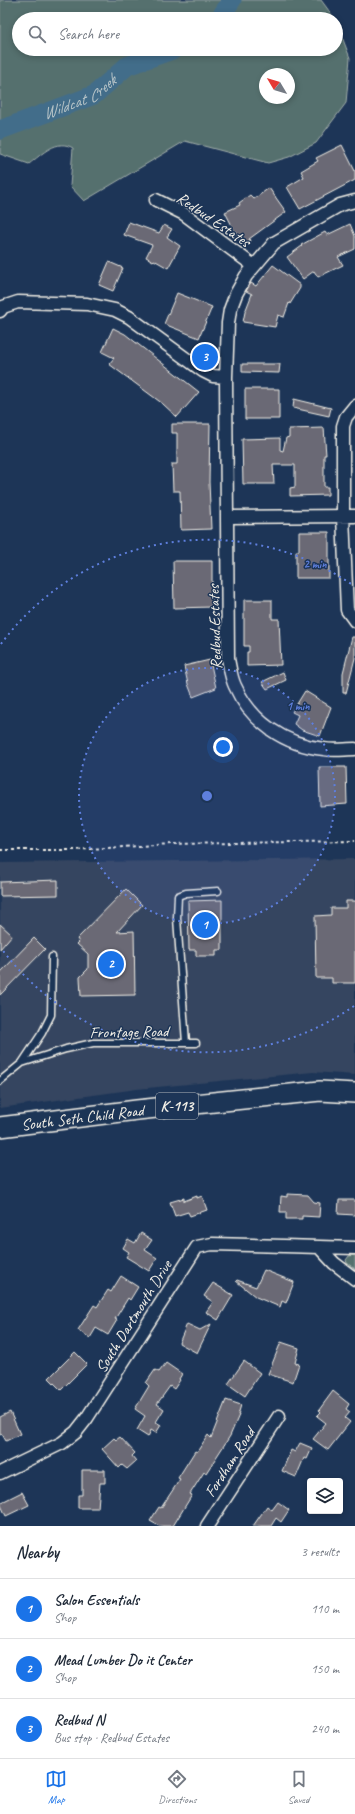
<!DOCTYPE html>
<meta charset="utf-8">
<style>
:root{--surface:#fff;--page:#f6f6f7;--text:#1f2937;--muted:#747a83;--line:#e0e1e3;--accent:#1a73e8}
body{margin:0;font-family:Caveat,sans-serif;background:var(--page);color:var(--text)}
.controls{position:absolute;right:12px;bottom:12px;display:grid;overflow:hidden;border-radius:4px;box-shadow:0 2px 6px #0003}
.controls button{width:36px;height:36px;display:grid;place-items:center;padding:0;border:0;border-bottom:1px solid var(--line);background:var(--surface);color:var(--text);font:20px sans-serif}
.compass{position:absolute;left:259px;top:68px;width:36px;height:36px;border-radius:50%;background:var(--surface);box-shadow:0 2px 6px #0003;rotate:308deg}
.you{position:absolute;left:223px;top:747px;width:14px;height:14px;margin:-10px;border:3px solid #fff;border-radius:50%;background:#1a73e8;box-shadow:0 0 0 6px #1a73e833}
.badge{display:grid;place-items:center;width:26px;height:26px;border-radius:50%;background:var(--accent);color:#fff;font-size:13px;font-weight:700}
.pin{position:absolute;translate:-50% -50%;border:2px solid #fff;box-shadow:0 1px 4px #0006}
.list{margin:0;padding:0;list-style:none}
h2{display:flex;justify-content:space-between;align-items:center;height:52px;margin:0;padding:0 16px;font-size:17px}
h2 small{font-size:13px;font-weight:400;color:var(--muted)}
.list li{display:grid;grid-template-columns:26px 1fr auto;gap:12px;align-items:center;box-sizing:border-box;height:60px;padding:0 16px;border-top:1px solid var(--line)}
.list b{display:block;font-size:15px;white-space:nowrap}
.list p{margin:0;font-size:13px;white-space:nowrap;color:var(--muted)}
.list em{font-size:13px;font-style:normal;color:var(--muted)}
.icon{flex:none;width:22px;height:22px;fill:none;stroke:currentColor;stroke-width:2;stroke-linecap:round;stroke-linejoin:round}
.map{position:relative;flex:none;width:355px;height:1526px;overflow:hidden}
.search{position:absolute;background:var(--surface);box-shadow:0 2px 6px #0003;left:12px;right:12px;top:12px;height:44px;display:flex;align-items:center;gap:10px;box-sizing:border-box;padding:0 14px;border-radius:22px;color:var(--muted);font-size:15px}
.sheet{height:232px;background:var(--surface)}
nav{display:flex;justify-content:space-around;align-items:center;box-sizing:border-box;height:56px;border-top:1px solid var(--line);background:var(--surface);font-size:11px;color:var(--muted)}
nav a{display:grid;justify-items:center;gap:2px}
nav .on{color:var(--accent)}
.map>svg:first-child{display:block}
.built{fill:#344560}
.green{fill:#55706e;stroke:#a4b0ab;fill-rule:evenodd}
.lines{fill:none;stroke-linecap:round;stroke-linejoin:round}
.river{stroke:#436d8a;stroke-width:19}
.building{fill:#6b6975;stroke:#f4f1e8}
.lane-casing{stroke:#f4f1e8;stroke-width:9}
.street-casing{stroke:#f4f1e8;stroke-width:15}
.primary-casing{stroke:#f4f1e8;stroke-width:22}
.path{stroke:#f4f1e8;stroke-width:2;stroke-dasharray:3 3;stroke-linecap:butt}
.lane{stroke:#1d3557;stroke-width:6}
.street{stroke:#1d3557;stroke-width:12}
.primary{stroke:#1d3557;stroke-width:19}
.ring{fill:none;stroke:#5e7fdd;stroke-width:2;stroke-dasharray:2 4}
.labels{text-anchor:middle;stroke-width:3;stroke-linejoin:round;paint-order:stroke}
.shield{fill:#1d3557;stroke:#b4b9bc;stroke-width:1}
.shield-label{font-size:15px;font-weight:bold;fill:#f4f1e8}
.street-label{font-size:16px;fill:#f4f1e8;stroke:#1d3557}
.water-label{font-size:17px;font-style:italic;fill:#b6c3c7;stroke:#1d3557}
.centre{fill:#5e7fdd;stroke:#1d3557;stroke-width:2}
.ring-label{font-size:12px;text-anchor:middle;font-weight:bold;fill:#5e7fdd;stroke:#1d3557;stroke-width:3;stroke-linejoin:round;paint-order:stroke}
</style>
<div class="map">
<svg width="355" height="1526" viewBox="0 0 355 1526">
<rect width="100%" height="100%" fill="#1d3557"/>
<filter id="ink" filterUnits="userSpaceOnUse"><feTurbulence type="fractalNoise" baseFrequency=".025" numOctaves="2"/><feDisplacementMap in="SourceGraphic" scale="8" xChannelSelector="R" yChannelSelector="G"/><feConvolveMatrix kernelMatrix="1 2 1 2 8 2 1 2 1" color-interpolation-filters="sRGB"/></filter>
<g filter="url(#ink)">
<path class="built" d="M355,859V1075L313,1072L137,1089L0,1108V863Z"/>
<path class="green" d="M0,0H321L335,19H19V49H336V21L350,58L346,103L316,143L289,157L268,163L185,141L84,201L70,186L73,148C57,138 42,154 29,164L0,154ZM265,74H289V98H265Z
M355,1255V1269L347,1263L346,1260L349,1256Z"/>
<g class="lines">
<g class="river">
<path d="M219,19L232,0"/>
<path id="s1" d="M0,130L94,95L127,66L175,49"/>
</g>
</g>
<path class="building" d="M342,145L355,171V180L300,209L287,187L304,177L301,171L318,161L316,158Z
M269,188L286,212L249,239L250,241L242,245L225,212L240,205L239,203L250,195L254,199Z
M129,222L159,233L164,225L172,229L167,237L180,246L168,268L154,260L153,261L146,257L152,245L124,235Z
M350,224L355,236V249L338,257L343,265L318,277L314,271L303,279L287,257L302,246L301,245L325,232L327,235Z
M109,262L123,268L113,291L99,285Z
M273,265L300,285V288L290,304L289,303L284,317L278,315L275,327L243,322L245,312L252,294L246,291L251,283L256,286Z
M177,293L212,307L199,338L164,324Z
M113,328L125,334L199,392L177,417L163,404L109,364L114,358L102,352Z
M242,364H280L279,373L242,372Z
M245,389H279V419H245Z
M294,399L331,408L329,416L293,408Z
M172,424H210L209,482L211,529L181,530L180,491H173L172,464H177V433H172Z
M324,428L326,455H324V487H328V495L290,496V488L295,487V465H273L274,484H243L242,439L280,438V450L283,451L286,438L289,437V429Z
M299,532H329V578H296V551H299Z
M173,561H212V607L174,608Z
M244,600H272V619H279L281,665L247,666V652H249V646H244Z
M352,637H355V658L346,693H343V673Z
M210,660L216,688L193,697L188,684L184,666Z
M283,672L286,680L267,689L262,682Z
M305,691L331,707L320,736L302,730L294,724L298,715L292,712Z
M319,767H346L347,804L320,806Z
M58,880V895L0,896V882Z
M126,889L142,905L117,932L134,931L135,995L81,996L80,977L88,969V954L77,944L79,942L77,939Z
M222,900V950H216V956H196V950H189L188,901Z
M346,901H355V983H332V978H316L315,916L331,915V908H346Z
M0,924L12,935L0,949Z
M34,938L45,949L0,995V973Z
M287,1194L308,1195L314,1202L320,1203L319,1217L302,1216V1219H286V1212H280L281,1196L287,1197Z
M197,1196V1198L202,1196L207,1210L190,1216L188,1212L175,1216L170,1202L184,1198V1201Z
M339,1200H355V1215L338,1214Z
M141,1233L152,1240L145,1250L157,1258L149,1271L126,1257L129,1252L123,1248L128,1239L135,1243Z
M264,1270L294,1282L286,1303L282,1301L280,1307L256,1297L236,1281L237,1280L256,1287Z
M121,1276L138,1287L130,1300L128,1298L115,1319L117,1320L108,1335L96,1328L90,1338L78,1330L94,1305L97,1307L108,1290L111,1292Z
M213,1283L233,1295L218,1320L206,1312L213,1302L204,1296Z
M187,1324L200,1330L211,1324L197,1353L179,1343Z
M281,1342L299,1348L295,1363L299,1364L293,1382L268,1374Z
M75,1352L87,1364L61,1390L49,1378Z
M244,1361L260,1373L245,1396L228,1384Z
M166,1363L182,1374L179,1379L180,1380L174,1389L170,1386L157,1404L164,1409L156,1422L161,1425L156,1433L151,1430L148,1437L137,1430L145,1416L135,1409L149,1386L146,1383L155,1370L159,1372Z
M333,1391L349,1404L346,1409L350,1412L345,1418L350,1422L328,1450L313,1439L326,1423L317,1416L321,1412L319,1410Z
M226,1400L241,1405L238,1415H239L230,1436L206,1473L204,1472L190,1494L192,1495L173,1526H159L150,1521L159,1507L161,1508L180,1479L178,1478L195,1451L197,1452L208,1435L211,1438Z
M10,1412L20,1434L6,1441L2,1434L0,1435V1417Z
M120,1437L135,1453L132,1456L136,1461L127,1469L122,1465L119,1468L102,1449L114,1438L116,1440Z
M300,1443L312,1448L307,1459L304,1458L296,1477L282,1471L291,1450L295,1452Z
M82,1470H105V1483H100L98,1508H78V1495H82Z
M22,1492L29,1505L6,1516L0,1503Z
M278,1502L289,1510L281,1522L276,1518L271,1526H253L267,1506L272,1510Z"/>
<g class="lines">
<g class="lane-casing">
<path id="lane" d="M186,1043L177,918L178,896L186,893L218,891
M22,1063L42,1033L51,1015L52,957
M0,1081L22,1063L66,1049L93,1043H196"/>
</g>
<g class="street-casing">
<path id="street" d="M156,200L184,214L254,266
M355,201L340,205L274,243L246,276L236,294L230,310L228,323L226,377L228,659C230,668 231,678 235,686C251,722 285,745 324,749C334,751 345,749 355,749
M0,311L3,307L18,302L87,304L115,310L129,317L203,371L213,376L226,377
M355,406L346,417L343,426V516L347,610L355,621
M228,517L355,516
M319,1247L334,1263L355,1279
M0,1473L62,1443L76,1432L87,1418L197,1247L212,1244L355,1248
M207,1526L279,1416"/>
</g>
<g class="primary-casing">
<g id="primary">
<path id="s2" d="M0,1127L137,1110L320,1091L355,1093"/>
</g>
</g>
<path class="path" d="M0,850H73L172,844L355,841"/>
<use href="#lane" class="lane"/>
<use href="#street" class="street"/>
<use href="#primary" class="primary"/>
</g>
</g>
<circle cx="207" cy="796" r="128" fill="#5e7fdd" fill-opacity=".12"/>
<g class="ring">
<circle cx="207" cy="796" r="128"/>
<path d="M354 1006A256 256 0 0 1 1 948M1 644A256 256 0 0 1 354 586"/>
</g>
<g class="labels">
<rect class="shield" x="156" y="1093" width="42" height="26" rx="3"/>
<g class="shield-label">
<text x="177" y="1111">K-113</text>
</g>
<g class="street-label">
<text transform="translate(214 219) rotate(34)" y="6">Redbud Estates</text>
<text transform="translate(214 627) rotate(-92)" y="6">Redbud Estates</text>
<text transform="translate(129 1031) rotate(-1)" y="6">Frontage Road</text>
<text dy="6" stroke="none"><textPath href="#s2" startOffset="83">South Seth Child Road</textPath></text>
<text transform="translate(133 1316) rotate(-58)" y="6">South Dartmouth Drive</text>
<text transform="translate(229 1462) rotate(-57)" y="6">Fordham Road</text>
</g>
<g class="water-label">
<text dy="6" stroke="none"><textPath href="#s1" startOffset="86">Wildcat Creek</textPath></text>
</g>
</g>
<circle cx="207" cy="796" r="6" class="centre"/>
<g class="ring-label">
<text x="315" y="568">2 min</text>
<text x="298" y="710">1 min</text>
</g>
</svg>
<div class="controls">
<button><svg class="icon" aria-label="layers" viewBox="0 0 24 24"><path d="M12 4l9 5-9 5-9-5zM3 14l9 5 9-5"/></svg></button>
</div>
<svg class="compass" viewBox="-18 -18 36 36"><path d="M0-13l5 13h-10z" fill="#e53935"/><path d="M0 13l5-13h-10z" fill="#747a83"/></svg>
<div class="you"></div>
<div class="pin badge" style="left:205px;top:925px">1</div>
<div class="pin badge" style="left:111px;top:964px">2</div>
<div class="pin badge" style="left:205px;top:357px">3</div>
<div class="search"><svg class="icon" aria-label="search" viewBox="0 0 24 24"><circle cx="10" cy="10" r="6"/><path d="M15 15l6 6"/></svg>Search here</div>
</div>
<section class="sheet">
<h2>Nearby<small>3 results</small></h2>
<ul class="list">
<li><span class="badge">1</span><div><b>Salon Essentials</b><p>Shop</p></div><em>110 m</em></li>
<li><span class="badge">2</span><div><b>Mead Lumber Do it Center</b><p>Shop</p></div><em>150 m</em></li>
<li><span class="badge">3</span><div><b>Redbud N</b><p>Bus stop · Redbud Estates</p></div><em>240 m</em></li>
</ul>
</section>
<nav>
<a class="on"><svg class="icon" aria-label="map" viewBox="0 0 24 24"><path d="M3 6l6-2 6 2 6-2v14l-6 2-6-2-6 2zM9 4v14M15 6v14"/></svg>Map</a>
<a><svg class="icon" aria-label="directions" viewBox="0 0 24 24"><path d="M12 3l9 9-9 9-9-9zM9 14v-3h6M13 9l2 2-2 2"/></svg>Directions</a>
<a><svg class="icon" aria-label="saved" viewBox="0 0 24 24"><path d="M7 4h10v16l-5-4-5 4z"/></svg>Saved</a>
</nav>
